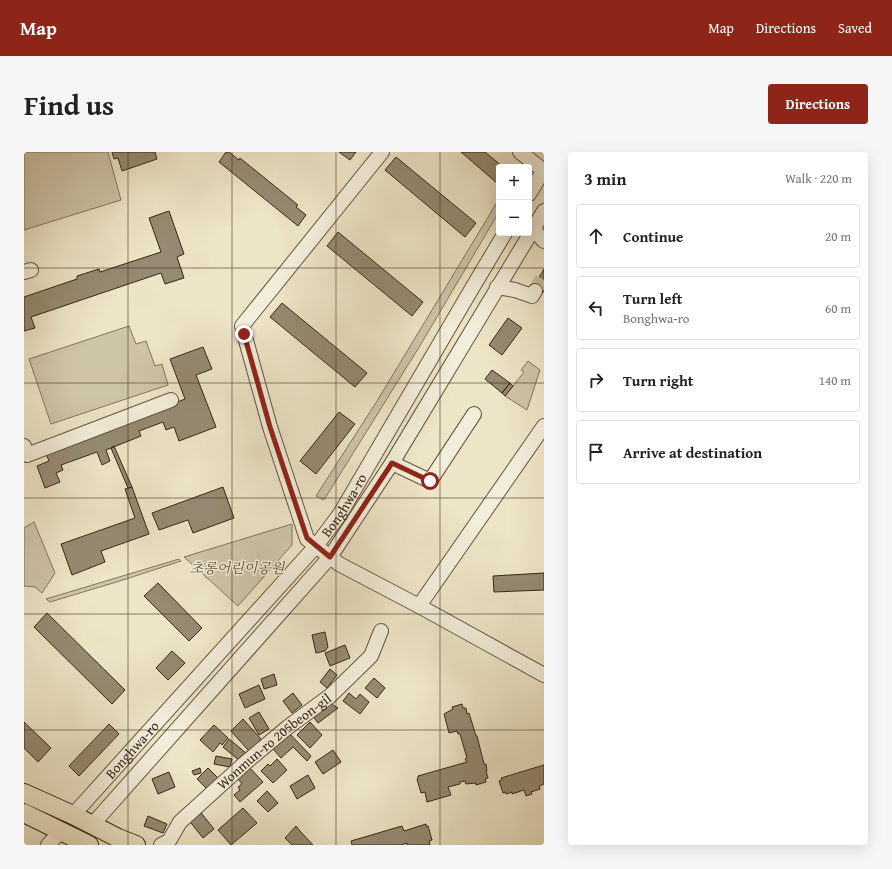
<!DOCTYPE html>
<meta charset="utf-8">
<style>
:root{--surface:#fff;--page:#f6f6f6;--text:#222;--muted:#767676;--line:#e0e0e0;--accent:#8f2418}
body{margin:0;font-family:"Gentium Book Plus","Noto Serif KR",serif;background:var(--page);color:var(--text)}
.controls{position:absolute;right:12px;top:12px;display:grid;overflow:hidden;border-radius:4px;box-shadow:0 4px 16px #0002}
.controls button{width:36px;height:36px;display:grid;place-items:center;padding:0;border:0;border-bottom:1px solid var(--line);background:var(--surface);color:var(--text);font:20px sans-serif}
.stop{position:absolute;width:12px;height:12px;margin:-9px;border:3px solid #8f2418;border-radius:50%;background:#fff}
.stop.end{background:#8f2418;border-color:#fff;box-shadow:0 1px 4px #0008}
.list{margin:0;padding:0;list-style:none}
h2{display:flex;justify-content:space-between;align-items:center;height:52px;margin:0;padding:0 16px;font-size:17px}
h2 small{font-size:13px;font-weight:400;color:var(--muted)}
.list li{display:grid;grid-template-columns:26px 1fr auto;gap:12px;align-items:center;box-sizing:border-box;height:64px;margin:0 8px 8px;padding:0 8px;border:1px solid var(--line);border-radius:4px}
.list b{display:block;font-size:15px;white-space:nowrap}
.list p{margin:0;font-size:13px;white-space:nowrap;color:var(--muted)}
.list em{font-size:13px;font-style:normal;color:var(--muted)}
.icon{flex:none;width:22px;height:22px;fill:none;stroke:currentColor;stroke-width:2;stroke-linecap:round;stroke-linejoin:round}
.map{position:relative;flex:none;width:520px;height:693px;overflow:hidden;border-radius:4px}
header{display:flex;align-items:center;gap:24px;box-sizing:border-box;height:56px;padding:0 20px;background:var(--accent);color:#fff}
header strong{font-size:19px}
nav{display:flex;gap:22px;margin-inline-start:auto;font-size:14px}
.intro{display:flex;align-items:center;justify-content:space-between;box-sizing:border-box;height:96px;padding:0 24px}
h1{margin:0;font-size:28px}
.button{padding:10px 18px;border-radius:4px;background:var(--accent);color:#fff;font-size:14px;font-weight:700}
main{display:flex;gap:24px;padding:0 24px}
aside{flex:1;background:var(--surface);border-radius:4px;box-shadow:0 4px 16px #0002}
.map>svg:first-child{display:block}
.green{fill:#cec5a9;stroke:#827660}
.building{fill:#958a72;stroke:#362716}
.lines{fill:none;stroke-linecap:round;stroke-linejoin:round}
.minor-tunnel{stroke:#c8bfa4;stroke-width:14;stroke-dasharray:14 7;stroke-linecap:butt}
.minor-casing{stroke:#645642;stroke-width:16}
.major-casing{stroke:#362716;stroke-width:20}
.minor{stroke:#f3eedb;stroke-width:14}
.major{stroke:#ede5c7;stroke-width:18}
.route{stroke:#8f2418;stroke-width:5}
.grid{fill:none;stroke:#362716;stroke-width:1;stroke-opacity:0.55}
.labels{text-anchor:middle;stroke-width:3;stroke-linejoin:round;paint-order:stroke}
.street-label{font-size:14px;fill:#362716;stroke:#f3eedb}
.park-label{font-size:14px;font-style:italic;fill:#5c4e3b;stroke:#f3eedb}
</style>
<header>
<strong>Map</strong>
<nav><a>Map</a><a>Directions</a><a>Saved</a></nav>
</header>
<div class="intro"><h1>Find us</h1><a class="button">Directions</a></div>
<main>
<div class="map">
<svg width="520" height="693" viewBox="0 0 520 693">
<rect width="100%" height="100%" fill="#ede5c7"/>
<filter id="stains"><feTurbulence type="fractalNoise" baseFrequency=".005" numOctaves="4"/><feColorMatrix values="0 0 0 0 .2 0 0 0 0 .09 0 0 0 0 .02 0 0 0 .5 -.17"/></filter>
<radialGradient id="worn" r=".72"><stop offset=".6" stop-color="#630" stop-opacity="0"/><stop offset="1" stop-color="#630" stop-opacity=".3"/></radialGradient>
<path class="green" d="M0,0H84L97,48L0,78Z
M475,47V60L397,192L300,348L292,344L353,249Z
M105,174L112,192L122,189L131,214L138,212L144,233L27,272L5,207Z
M504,209L516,218L503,258L481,244L500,220L497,218Z
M10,370L31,421L18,441L11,435L0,434V376Z
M268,372V393L214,454L160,405Z
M155,407L157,409L99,428L26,450L22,447Z"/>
<path class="building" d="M88,0H131L133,7L98,19L94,6L90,7Z
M202,0H205L215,8L216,6L274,53L272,55L282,63L274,74L195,10Z
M315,0H332L326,8Z
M437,0H461L479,15H475V28L473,31Z
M372,5L452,71L441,85L361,18Z
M145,59L160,102L153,105L160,126L141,132L137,121L7,165L11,176L0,179V145L53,127V124L75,117L76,120L137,100L125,66Z
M314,80L399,150L388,164L303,94Z
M520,117V139L517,143L508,137Z
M258,151L343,221L331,235L246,165Z
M484,166L498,176L478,203L465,193Z
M179,195L188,217L172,223L192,275L155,289L150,275L142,278L139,270L115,279L117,284L82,298L86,309L78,313L73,300L37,313L39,318L32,321L36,330L21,336L13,314L25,309L22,302L161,247L146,207Z
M468,218L486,231L478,241L461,227Z
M486,231L489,234L481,244L478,241Z
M315,260L331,272L292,322L276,309Z
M90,294L108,335L104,336L87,296Z
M108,335L125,382L77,399L81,410L48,423L37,392L111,366L101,337Z
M199,335L210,366L169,381L164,368L135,378L128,361Z
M520,421V438L470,440L469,424Z
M134,431L178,476L165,489L120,444Z
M23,461L101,538L88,552L10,475Z
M301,480L304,495L301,499L292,501L288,483Z
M321,493L326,506L306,514L301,501Z
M148,499L161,511L144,528L132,516Z
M306,517L313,523L303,536L296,530Z
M250,522L253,533L240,537L237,527Z
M350,526L361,536L353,546L341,536Z
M235,533L241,547L221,556L215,542Z
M269,541L278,553L268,561L259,549Z
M325,541L332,547L336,542L345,550L336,562L319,549Z
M304,550L314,556L294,571L288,563Z
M438,552L439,556H442L443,562L445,561L452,584H453L460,612H462L463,619H462L464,626L461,627L462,630L452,633V631L442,632L441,629L436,630V632L424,635L427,643L403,650L401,640L397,641L393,627L394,626V624L443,610L441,607L443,606L436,582H434L433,579L425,581L420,562L429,557L428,555Z
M235,560L245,577L235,583L225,566Z
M219,567L237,587L225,599L207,579Z
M0,570L27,596L14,610L0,596Z
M286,570L298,583L286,596L273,583Z
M85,572L95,582L55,624L45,614Z
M190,573L204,586L198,593L196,591L189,600L176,588Z
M265,581L287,604L283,609L269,595L257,606L249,597Z
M205,587L222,601L216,609L199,595Z
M309,598L317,610L299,622L291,610Z
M192,604L208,607L206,615L190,612Z
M253,607L263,618L249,631L237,619L244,612L246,614Z
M520,613V632L515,634L516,637L507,640L508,642L502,644L500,638L488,642V640L482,642L481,640L479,641L475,629L478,628L477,626Z
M176,616L177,621L170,623L168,619Z
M184,616L196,628L185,639L173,627Z
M226,616L239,630L216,650L210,643L216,638L214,635L218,632L214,627Z
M145,620L151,635L134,642L128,627Z
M284,623L291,636L273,647L266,634Z
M243,639L254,651L244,660L233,649Z
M219,656L233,671L207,693L194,678Z
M174,657L190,677L179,686L163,666Z
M124,664L143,672L139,681L120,674Z
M402,672V674H404L408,688L405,689L406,693H383V691L377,693H328L327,689L378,674L380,679Z
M272,674L276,679L289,693H268L261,686Z"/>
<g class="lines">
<path class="minor-tunnel" d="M511,139L520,123"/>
<g class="minor-casing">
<g id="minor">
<path d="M358,0L218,174L246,275L283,387L315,412L395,454L520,523"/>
<path d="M496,0L520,19"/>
<path d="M505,42L520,18"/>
<path d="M509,77L520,89"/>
<path d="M0,120L7,118"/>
<path d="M473,135L491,138L508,144L511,139"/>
<path d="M0,294L3,303L147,248"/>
<path d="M368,311L406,329L450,262"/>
<path d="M395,454L520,274"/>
<path id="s1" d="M49,663L292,394L316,362L447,138L481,81"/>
<path d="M68,673L306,405L368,311L520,59"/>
<path d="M24,693L37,679"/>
<path id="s2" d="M137,693L145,689L156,670L221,611L264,575L306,544L347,504L357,479"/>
</g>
</g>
<g class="major-casing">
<path id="major" d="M0,641L49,663L94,686L112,693
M0,661L65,693"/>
</g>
<use href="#minor" class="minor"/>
<use href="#major" class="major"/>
</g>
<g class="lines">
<path class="route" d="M220,182L246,275L283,386L306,405L368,311L406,329"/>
</g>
<path class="grid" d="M104,0V693M208,0V693M312,0V693M416,0V693M0,116H520M0,231H520M0,346H520M0,462H520M0,578H520"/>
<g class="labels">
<g class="street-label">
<text dy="5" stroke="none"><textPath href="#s1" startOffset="412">Bonghwa-ro</textPath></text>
<text dy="5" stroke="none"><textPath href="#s2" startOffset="155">Wonmun-ro 205beon-gil</textPath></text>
<text dy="5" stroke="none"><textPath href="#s1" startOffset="88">Bonghwa-ro</textPath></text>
</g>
<g class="park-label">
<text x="213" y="421">초롱어린이공원</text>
</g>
</g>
<rect width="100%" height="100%" filter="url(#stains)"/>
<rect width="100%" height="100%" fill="url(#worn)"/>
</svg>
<div class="controls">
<button>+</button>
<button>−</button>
</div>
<div class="stop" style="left:406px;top:329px"></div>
<div class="stop end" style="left:220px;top:182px"></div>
</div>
<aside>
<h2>3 min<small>Walk · 220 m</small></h2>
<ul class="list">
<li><svg class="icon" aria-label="ahead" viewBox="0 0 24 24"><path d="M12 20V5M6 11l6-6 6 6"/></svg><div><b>Continue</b></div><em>20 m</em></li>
<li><svg class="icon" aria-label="left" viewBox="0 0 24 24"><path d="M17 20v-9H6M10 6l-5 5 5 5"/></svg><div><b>Turn left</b><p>Bonghwa-ro</p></div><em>60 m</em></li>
<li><svg class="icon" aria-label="right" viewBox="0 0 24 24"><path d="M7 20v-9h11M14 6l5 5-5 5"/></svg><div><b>Turn right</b></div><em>140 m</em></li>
<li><svg class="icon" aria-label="arrive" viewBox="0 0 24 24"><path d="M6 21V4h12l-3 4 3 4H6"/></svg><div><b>Arrive at destination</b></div></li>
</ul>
</aside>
</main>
